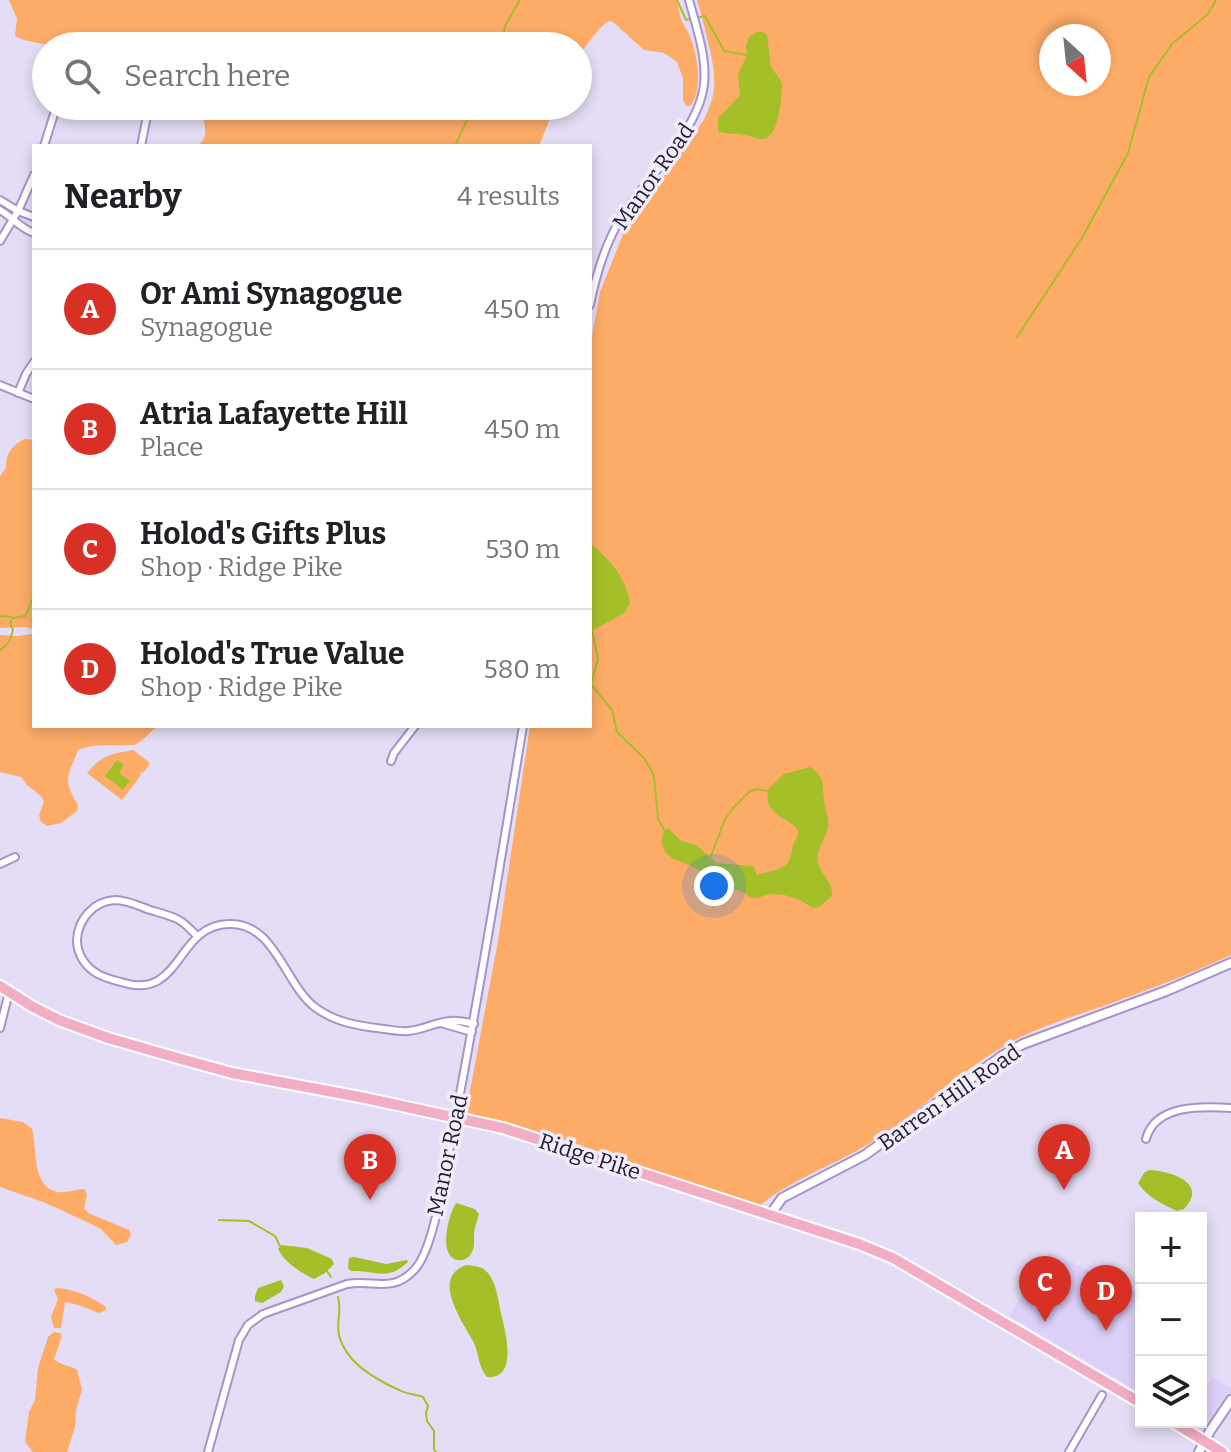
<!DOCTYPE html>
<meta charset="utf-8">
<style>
:root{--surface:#fff;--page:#f2f2f2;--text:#202124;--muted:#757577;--line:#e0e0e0;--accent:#d93025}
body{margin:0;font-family:Bitter,serif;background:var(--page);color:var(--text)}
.controls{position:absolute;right:24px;bottom:24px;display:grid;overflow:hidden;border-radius:0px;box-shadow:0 4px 12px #0003}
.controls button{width:72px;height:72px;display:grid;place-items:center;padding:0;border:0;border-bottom:2px solid var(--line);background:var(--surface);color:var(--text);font:40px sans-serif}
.compass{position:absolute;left:1039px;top:24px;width:72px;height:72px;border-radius:50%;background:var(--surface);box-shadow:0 4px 12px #0003;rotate:153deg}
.you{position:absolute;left:714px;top:886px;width:28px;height:28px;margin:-20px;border:6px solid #fff;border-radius:50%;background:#1a73e8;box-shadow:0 0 0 12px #1a73e833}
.badge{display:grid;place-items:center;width:52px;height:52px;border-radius:50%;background:var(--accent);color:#fff;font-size:26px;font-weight:700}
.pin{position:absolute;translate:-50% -66px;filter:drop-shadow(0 2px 4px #0008)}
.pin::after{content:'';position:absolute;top:42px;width:28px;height:24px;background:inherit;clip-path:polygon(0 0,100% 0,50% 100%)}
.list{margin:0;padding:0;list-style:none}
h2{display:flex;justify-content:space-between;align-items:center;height:104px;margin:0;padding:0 32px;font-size:34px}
h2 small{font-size:26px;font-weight:400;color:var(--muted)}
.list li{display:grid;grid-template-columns:52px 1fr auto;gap:24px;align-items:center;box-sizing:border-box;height:120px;padding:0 32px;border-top:2px solid var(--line)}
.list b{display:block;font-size:30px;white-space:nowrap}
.list p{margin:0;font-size:26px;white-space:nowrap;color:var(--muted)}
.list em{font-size:26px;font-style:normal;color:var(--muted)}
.icon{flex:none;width:44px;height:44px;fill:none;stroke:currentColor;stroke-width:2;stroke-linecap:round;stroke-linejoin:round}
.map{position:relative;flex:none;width:1231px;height:1452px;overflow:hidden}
.search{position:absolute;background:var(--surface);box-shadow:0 4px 12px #0003;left:32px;top:32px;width:560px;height:88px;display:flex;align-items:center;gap:20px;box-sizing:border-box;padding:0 28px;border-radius:44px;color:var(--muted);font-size:30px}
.panel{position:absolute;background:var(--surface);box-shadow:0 4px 12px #0003;left:32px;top:144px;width:560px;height:584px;border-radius:0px}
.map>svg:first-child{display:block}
.built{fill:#ddd0f9}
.green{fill:#fdac68;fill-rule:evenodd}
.water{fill:#a5bf29}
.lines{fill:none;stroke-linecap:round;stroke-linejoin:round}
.stream{stroke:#a5bf29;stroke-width:2}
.minor-casing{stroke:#a693cc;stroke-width:10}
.tertiary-casing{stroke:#a693cc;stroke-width:12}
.primary-casing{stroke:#fff;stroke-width:14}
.minor{stroke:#fff;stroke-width:6}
.tertiary{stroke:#fff;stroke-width:8}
.primary{stroke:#f1aec5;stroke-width:10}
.labels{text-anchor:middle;stroke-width:7;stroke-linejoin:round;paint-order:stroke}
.street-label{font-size:22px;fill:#231b31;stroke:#f0ecf9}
</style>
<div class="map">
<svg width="1231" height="1452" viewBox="0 0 1231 1452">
<rect width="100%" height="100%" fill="#e4ddf5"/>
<path class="built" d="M1049,1252L1138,1293L1141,1290V1381L1135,1390L1009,1316Z
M1213,1377L1231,1388V1393L1204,1432L1190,1422H1201V1397Z"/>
<path class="green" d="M9,0H676C679,6 679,13 681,19C683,25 688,30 690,37C698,55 703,90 690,106H686L683,99V78L677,62L664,53L644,50L613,22L609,21C596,29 588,45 578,56V46H52L24,40L15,36L17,19Z
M697,0H1231V955C1190,974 1148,990 1106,1005C1075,1016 1043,1025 1015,1040C962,1068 920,1112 870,1143C833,1166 791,1179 758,1207L466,1112L498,941L530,726H590V348L600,292L624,232L703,121C720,90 715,71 707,38C704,26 701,13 697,0ZM1051,36H1099V84H1051Z
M199,106H555L539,146H197C212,135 203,120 199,106Z
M25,439L34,440V629L25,627L0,628V476L6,468C5,454 13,444 25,439Z
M31,634L34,635V726H158C150,731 143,742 134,745C118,746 91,743 78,750C68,776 62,779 78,805L77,811L61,823L47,826L41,822L39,815L44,802L42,797L27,785L21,777L0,772V635L18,636Z
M133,750L150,763L143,773L140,772L141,775L122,800L87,773C102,755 111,754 133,750Z
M0,1118L23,1122L32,1129C37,1146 31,1188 58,1192C66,1193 75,1190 84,1189L87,1194L84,1208L88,1213L129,1230L131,1235L127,1242L116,1245L101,1229L91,1224L46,1203L0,1187Z
M57,1288C74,1289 92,1297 106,1307V1310L99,1313L78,1305L65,1302L61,1328H54L51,1317L58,1299L54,1290Z
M54,1332L60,1333L62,1336L54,1359C59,1365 70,1365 77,1370L82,1389L76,1411L75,1427L67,1452H33L25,1442L29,1412L35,1400L38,1368L48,1337Z"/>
<path class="water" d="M757,32H763L767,35L771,67L781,81L782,86C781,99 779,138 763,139C757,140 750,135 744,135C735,133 727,135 718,131V118L740,95L738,74L747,55L746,45L749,37Z
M590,543C609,559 627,578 630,604L624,613L590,632Z
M117,760L124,765L119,773L130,781L123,790L105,776Z
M810,767C825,776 822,785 824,800C825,811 831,820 827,831C824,841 816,851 818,861C819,875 833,879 832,896L819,907L813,908L798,899L784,895L770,894L757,898L750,897L742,891L730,889L704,872L672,858L666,853L661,842L663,834L668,828L680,840L696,845L717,863L753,866L757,875C768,871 786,871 790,858C791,854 792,850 793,845C794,842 798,837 798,833C798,819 762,819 768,789L784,774Z
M1149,1170C1171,1171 1209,1183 1184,1209L1177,1211C1162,1204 1147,1197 1138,1183L1144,1173Z
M456,1203L475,1209L479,1214C477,1221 475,1226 474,1233C474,1239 475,1246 472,1252C468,1262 453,1264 448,1252C443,1240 449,1214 456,1203Z
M282,1245L307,1248L332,1259L334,1264L325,1273L314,1279C300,1272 285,1263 278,1249Z
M354,1257L386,1264L407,1260L408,1262C387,1282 375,1270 351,1271L348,1268L349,1258Z
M467,1265C474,1266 481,1266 486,1271C496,1280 498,1299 501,1313C505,1330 519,1380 487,1377C478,1367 479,1352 473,1341C462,1321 430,1276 467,1265Z
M281,1280L284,1286L281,1292L262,1303L255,1301V1296L258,1288Z"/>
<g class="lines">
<path class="stream" d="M677,0L686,20L705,16L724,51L747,55
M502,46L505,26L520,0
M455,146L469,116L476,106
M1017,337L1082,238L1128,153L1149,77L1172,44L1208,14L1216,0
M0,616L11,617
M592,631L598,659L591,684L612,710L617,732L643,757L650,768L654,776L658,819L665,831
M0,650C8,645 11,639 13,630L10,623L13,618L25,616C30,611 29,602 34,598
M711,856L725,819L733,808L749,792L756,789L767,791
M219,1220L249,1221L275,1236L280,1246
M327,1271L331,1277
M338,1297C342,1312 336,1322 339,1335C346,1363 375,1379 399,1390C406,1394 415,1394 423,1397L428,1406L426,1413L427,1421L434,1431V1450L436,1452"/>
<g class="minor-casing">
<path id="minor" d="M44,146L54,114L59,106
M141,146L149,106
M0,200L18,211L34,217
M0,210C12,217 21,229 34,233
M0,241L18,211L34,175
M590,305C596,275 605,244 621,218C646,178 699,131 704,84C707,57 696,26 689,0
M0,385L34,399
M18,393L26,374L34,362
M391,761L394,753L415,726
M0,864L15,857
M197,936C191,930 186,924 179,920C170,915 160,913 150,910C139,906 127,900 115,900C94,901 78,919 77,940C77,954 85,967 98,974C105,978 113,980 121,982C182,1002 175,926 228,924C275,921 285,986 316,1008C337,1023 359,1026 384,1029C392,1030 401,1032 408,1031C423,1030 436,1022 450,1021C457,1020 466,1022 474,1024
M441,1023L472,1032
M0,1028L9,992
M1146,1139C1155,1104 1203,1106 1231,1108
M208,1452L239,1340L248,1325L263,1314L347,1284C373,1279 393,1294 415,1269C434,1249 445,1170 451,1141C478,1003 500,865 523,726
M1069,1452L1102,1395"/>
</g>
<g class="tertiary-casing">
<path id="tertiary" d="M770,1215L782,1198L865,1155L1002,1056L1023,1044L1166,991L1231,963
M1199,1452L1210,1431L1231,1400"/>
</g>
<g class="primary-casing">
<path id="primary" d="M0,986L33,1007L59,1020L108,1038L181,1059L232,1073L365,1098L503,1128L859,1244L893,1258L1141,1403
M1173,1422L1222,1452"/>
</g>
<use href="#minor" class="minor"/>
<use href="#tertiary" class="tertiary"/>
<use href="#primary" class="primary"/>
</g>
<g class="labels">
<g class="street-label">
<text transform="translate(653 176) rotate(-55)" y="8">Manor Road</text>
<text transform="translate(949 1097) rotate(-35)" y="8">Barren Hill Road</text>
<text transform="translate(447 1155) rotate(-78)" y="8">Manor Road</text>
<text transform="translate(590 1156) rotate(18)" y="8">Ridge Pike</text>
</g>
</g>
</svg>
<div class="controls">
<button>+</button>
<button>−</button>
<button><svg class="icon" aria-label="layers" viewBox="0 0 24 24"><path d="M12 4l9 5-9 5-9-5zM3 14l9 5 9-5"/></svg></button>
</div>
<svg class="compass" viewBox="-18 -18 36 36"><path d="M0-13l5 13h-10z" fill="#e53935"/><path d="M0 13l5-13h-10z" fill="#757577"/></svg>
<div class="you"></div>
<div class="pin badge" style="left:1064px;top:1190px">A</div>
<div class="pin badge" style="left:370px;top:1200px">B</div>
<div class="pin badge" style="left:1045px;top:1322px">C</div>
<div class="pin badge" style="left:1106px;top:1331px">D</div>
<div class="search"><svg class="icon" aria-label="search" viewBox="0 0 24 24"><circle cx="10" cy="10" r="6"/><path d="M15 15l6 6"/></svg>Search here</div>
<section class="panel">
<h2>Nearby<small>4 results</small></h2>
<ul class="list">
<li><span class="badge">A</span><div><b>Or Ami Synagogue</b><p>Synagogue</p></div><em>450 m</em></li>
<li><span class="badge">B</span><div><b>Atria Lafayette Hill</b><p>Place</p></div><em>450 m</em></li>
<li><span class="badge">C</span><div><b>Holod's Gifts Plus</b><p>Shop · Ridge Pike</p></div><em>530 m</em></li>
<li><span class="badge">D</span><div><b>Holod's True Value</b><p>Shop · Ridge Pike</p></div><em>580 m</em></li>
</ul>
</section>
</div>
